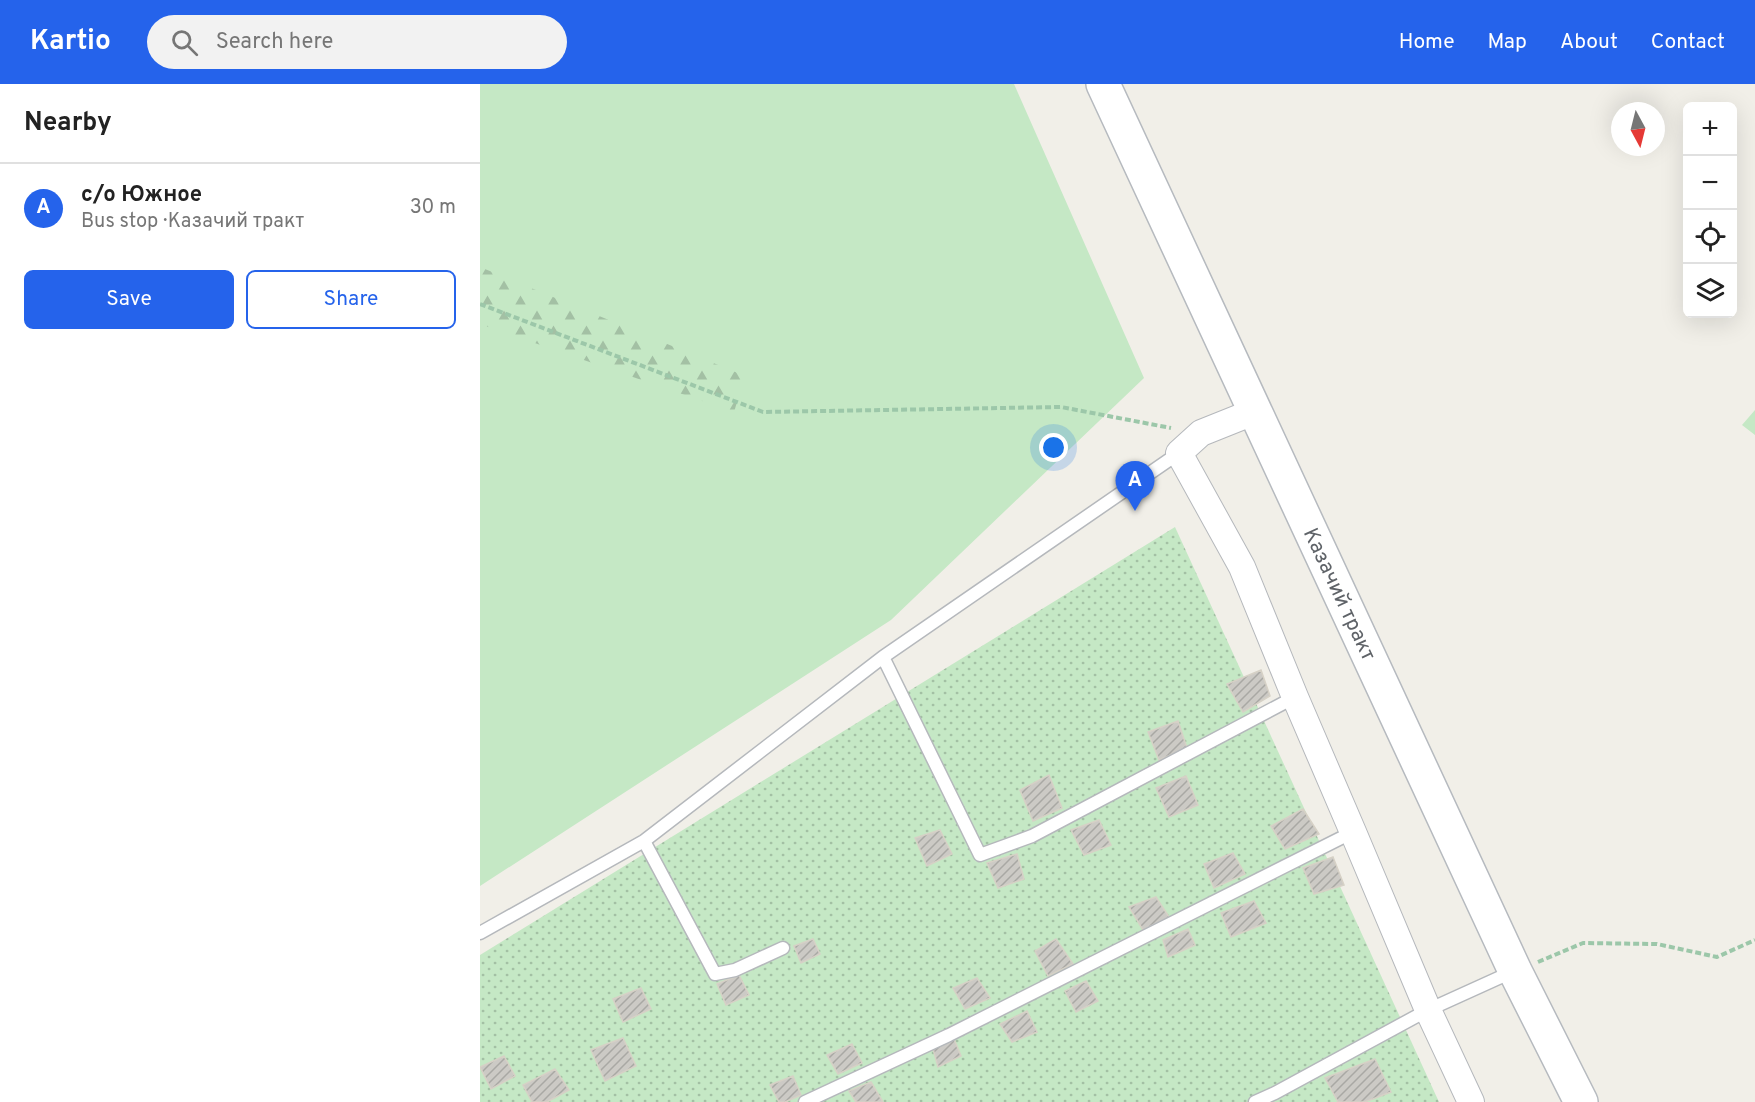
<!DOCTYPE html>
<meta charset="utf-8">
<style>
:root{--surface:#fff;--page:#f2f2f2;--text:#222;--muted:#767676;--line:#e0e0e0;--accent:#2563eb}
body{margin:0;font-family:Overpass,sans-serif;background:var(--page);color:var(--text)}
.controls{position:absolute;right:18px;top:18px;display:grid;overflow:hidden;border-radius:9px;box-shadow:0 6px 24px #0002}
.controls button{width:54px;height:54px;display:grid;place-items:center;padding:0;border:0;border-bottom:2px solid var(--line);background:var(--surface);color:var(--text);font:30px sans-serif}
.compass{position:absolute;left:1131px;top:18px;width:54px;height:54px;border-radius:50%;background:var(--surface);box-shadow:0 6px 24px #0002;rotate:173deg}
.you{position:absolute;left:574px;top:364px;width:21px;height:21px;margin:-15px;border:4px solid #fff;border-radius:50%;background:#1a73e8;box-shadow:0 0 0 9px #1a73e833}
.badge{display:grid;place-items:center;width:39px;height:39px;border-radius:50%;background:var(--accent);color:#fff;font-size:20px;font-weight:700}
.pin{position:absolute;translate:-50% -50px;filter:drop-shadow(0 2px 3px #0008)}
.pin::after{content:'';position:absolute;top:32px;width:21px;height:18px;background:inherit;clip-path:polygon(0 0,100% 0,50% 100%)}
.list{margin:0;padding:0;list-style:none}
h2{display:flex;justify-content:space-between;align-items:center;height:78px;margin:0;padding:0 24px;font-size:26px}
h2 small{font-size:20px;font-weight:400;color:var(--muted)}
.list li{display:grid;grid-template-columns:39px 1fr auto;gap:18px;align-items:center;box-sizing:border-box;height:90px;padding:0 24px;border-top:2px solid var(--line)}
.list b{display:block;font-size:22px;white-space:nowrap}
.list p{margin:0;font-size:20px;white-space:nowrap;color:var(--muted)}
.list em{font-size:20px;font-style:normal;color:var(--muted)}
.actions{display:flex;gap:12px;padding:18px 24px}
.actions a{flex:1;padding:14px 0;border:2px solid var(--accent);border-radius:9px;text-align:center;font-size:21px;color:var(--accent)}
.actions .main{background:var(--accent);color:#fff}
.icon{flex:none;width:33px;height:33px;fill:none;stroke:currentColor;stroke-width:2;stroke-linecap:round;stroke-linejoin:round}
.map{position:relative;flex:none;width:1275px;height:1018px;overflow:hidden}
header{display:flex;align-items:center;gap:36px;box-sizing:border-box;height:84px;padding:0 30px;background:var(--accent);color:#fff}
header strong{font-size:28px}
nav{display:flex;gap:33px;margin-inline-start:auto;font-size:21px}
.search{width:420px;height:54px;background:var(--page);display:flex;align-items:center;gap:15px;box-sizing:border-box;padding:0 21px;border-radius:33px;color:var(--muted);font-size:22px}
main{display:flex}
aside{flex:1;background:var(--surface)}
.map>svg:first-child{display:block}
.grass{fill:#c5e8c5}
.forest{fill:url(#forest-firs)}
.garden{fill:url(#garden-dots)}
.building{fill:url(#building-hatch);stroke:#d6d1c6;stroke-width:1.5}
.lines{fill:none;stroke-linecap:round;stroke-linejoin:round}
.service-casing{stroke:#b5b8bc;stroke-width:15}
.minor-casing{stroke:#b5b8bc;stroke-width:28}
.secondary-casing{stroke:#b6babf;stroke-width:36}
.path{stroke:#9cc7a9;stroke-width:4;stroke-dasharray:6 3;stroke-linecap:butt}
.service{stroke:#fff;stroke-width:12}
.minor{stroke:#fff;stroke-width:26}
.secondary{stroke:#fff;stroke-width:33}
.labels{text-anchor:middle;stroke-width:6;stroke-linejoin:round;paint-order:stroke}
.street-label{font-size:21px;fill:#5f6368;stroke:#fff}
</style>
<header>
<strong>Kartio</strong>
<div class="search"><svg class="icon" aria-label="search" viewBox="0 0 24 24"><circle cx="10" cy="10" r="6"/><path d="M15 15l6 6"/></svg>Search here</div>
<nav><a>Home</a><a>Map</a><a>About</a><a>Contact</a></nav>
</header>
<main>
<aside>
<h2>Nearby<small></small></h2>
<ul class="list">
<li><span class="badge">A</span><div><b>с/о Южное</b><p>Bus stop · Казачий тракт</p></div><em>30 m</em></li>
</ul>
<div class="actions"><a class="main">Save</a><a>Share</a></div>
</aside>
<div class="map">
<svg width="1275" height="1018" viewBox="0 0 1275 1018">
<defs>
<pattern id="forest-firs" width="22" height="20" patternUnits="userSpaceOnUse" patternTransform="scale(1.5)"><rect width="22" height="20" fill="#c5e8c5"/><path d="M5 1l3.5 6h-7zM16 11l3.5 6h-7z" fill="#a3c0a4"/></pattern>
<pattern id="garden-dots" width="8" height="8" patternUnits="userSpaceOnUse" patternTransform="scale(1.5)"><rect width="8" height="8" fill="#c5e8c5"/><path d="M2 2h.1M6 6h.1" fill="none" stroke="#a3c0a4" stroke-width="1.8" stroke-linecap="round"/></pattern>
<pattern id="building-hatch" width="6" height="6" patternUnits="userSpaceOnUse" patternTransform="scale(1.5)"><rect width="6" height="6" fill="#cccac5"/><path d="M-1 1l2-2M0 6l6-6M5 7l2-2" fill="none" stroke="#a9a8a4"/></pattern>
</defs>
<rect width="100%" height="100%" fill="#f1efe8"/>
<path class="grass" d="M0,0H534L664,294L411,536L0,802Z
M1275,326V351L1262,341Z"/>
<path class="forest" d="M0,183L265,292L254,328L0,240Z"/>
<path class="garden" d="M695,443L959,1018H0V871Z"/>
<path class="building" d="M781,586L790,612L763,628L747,600Z
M698,637L707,664L679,676L668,648Z
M569,691L582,724L553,737L540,706Z
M706,692L718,721L689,733L676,704Z
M823,725L839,750L805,765L791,742Z
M619,736L631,761L604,771L591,746Z
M460,746L472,770L447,782L435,754Z
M753,769L765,790L734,804L724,780Z
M537,770L544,795L518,804L507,779Z
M853,773L864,801L834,810L823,784Z
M676,813L689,833L663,846L649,823Z
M774,817L786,839L751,853L741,829Z
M708,845L715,861L688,873L683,856Z
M333,855L340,870L321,879L314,862Z
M576,855L593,880L568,892L555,867Z
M259,891L269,911L246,921L237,900Z
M497,894L510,914L485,925L473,904Z
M606,897L618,917L596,928L585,907Z
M161,904L171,925L143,938L133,915Z
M547,927L557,948L532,958L520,940Z
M143,954L156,982L125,997L111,966Z
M474,955L481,972L458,983L453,965Z
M372,960L382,979L358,990L347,971Z
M24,972L35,992L11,1005L0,983Z
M895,975L911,1008L885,1018H858L845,994Z
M75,985L89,1006L67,1018H52L43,1001Z
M313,992L321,1011L305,1018H299L290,1001Z
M391,998L403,1018H376L369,1007Z"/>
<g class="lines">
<g class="service-casing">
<path id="service" d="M403,573L500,771L552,752L815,613
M164,757L235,890L255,886L303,864
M0,849L164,757L403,573L699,369
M325,1018L469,951L873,748
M775,1018L795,1009L948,926L1034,887"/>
</g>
<g class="minor-casing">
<path id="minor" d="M776,327L721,349L699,369L762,483L815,613L873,748L948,926L991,1018"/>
</g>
<g class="secondary-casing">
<path id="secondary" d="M623,0L1035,887L1101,1018"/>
</g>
<path class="path" d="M0,220L283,328L581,323L691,344
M1058,878L1103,859L1177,860L1237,873L1275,856"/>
<use href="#service" class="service"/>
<use href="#minor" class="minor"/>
<use href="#secondary" class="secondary"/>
</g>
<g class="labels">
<g class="street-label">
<text transform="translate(860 510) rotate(65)" y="7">Казачий тракт</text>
</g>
</g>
</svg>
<div class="controls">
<button>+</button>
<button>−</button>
<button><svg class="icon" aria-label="locate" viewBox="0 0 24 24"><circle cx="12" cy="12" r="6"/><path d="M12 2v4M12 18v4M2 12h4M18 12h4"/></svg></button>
<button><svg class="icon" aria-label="layers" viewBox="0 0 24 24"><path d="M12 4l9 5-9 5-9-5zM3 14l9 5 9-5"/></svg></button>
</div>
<svg class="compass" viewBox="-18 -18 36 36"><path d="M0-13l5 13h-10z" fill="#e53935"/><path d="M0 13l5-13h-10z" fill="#767676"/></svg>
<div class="you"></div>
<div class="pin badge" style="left:655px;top:427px">A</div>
</div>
</main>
